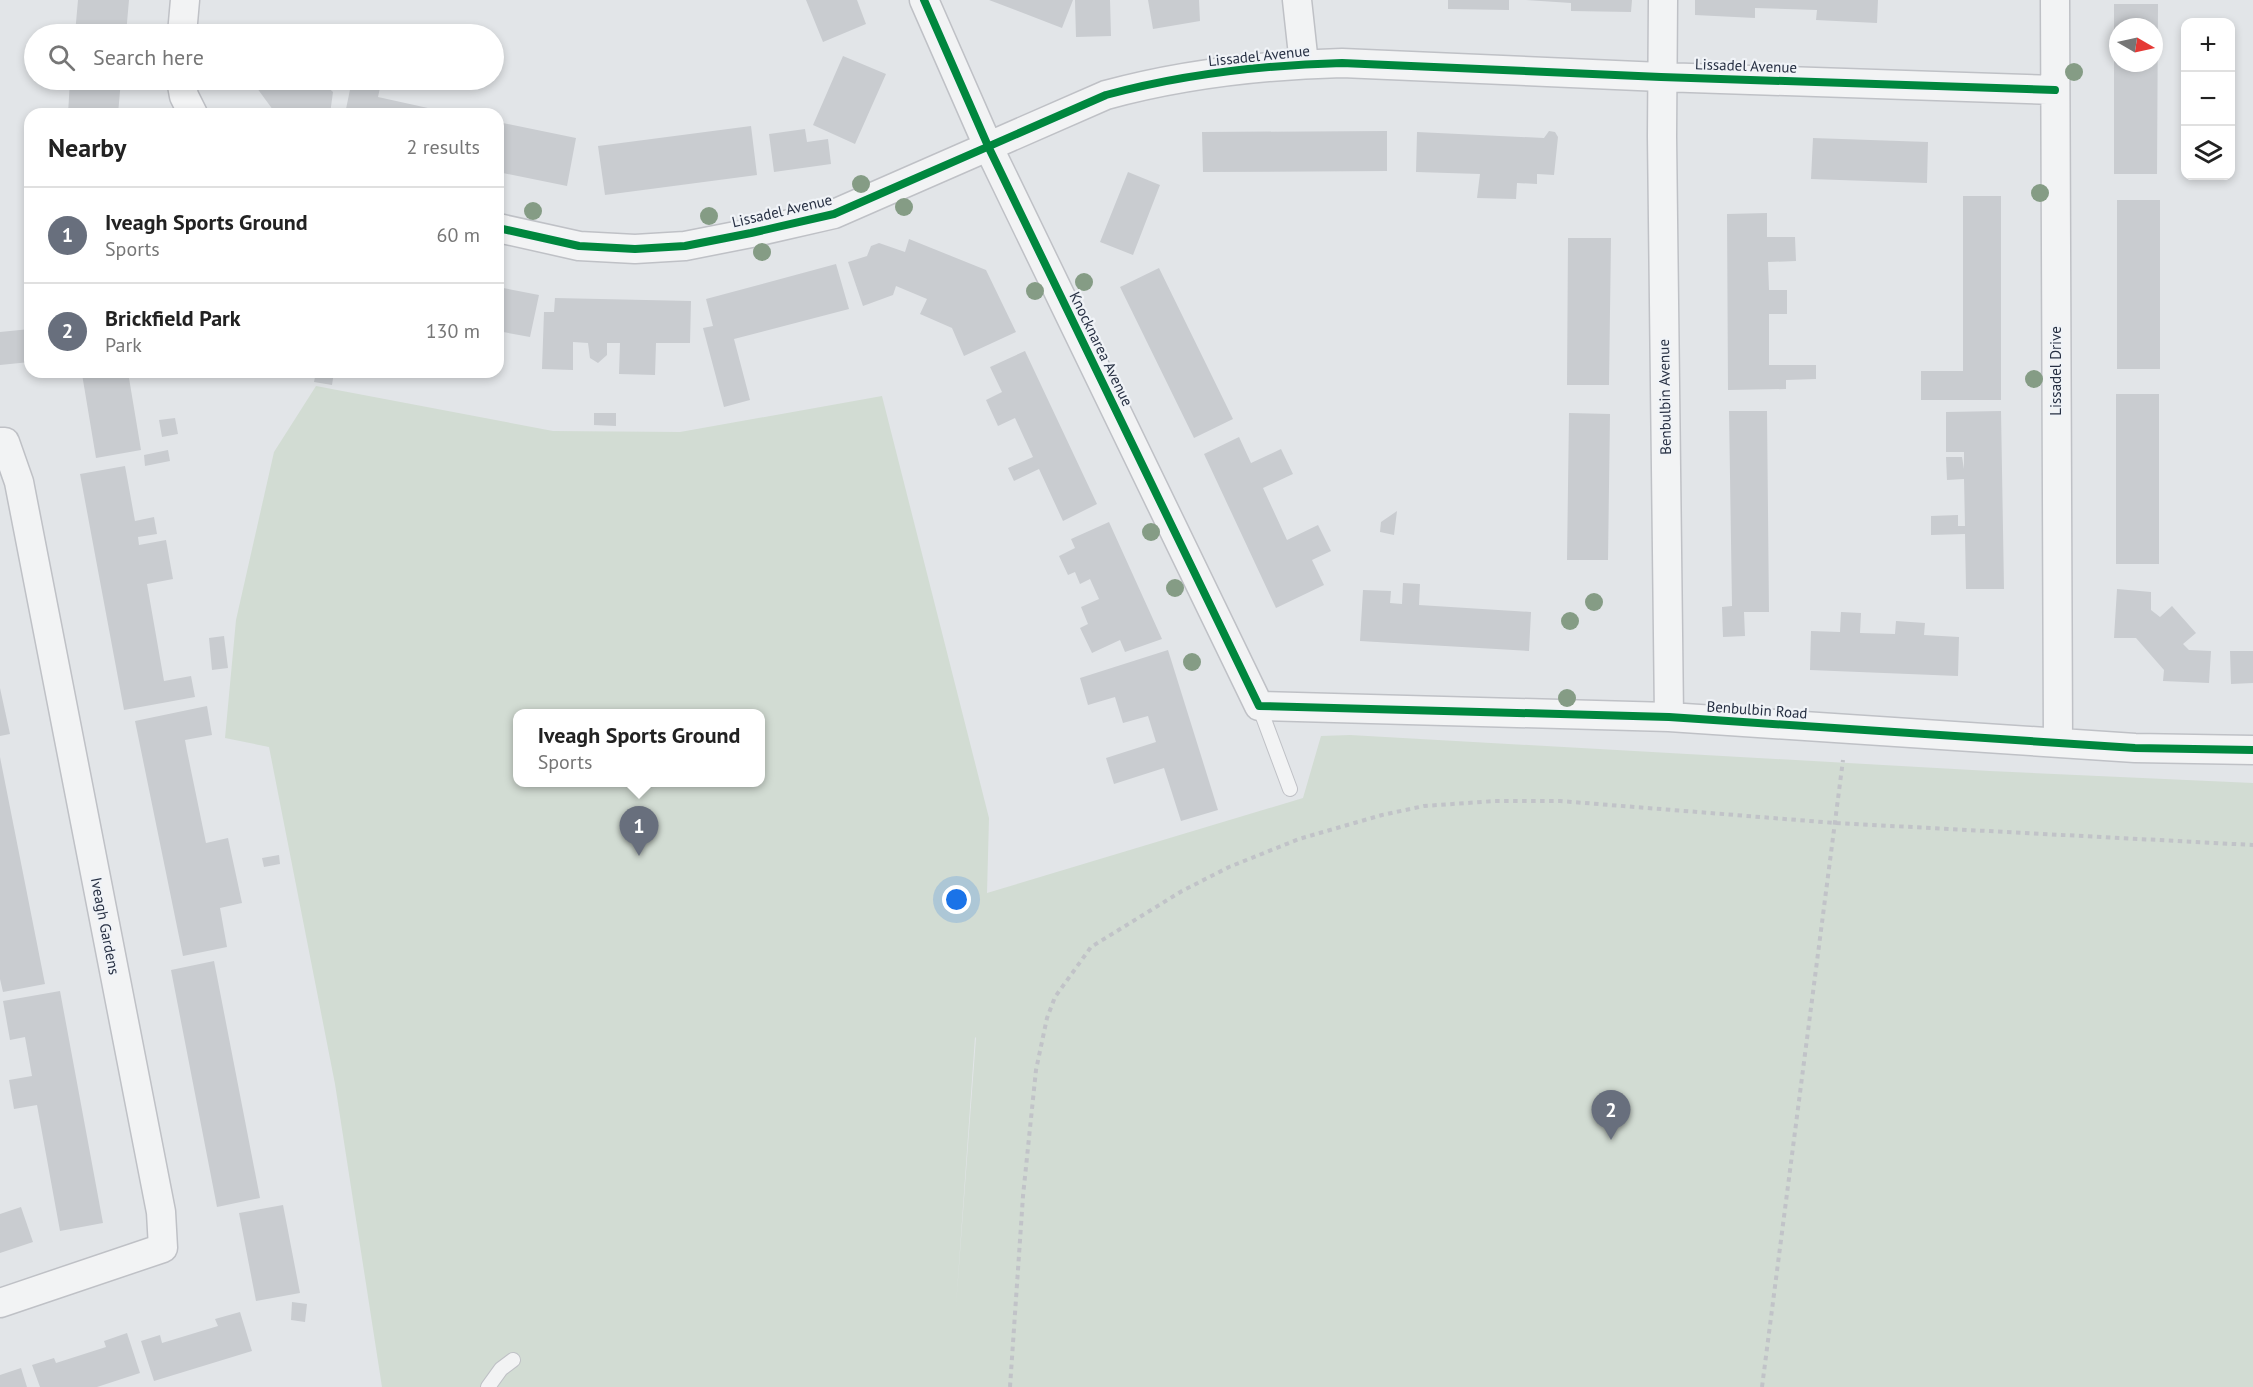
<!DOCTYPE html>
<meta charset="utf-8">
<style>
:root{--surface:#fff;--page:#f2f2f2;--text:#222;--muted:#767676;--line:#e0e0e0;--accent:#686f7d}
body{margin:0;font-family:"PT Sans",sans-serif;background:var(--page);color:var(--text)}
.controls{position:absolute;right:18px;top:18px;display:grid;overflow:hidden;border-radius:12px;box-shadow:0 3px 9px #0003}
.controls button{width:54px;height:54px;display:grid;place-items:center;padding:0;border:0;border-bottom:2px solid var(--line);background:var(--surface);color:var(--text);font:30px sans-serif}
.compass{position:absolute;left:2109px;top:18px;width:54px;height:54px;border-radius:50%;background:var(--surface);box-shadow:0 3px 9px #0003;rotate:99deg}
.you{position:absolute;left:957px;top:900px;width:21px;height:21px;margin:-15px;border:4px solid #fff;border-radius:50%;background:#1a73e8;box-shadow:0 0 0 9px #1a73e833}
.badge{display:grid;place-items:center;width:39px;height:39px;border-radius:50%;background:var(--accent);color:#fff;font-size:20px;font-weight:700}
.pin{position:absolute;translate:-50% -50px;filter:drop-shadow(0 2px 3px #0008)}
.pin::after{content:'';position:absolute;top:32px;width:21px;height:18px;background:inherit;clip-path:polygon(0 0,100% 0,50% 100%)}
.popup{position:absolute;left:513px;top:709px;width:252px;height:78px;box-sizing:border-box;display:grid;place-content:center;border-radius:12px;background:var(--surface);filter:drop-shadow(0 2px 4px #0005);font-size:20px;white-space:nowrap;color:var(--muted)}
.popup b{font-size:22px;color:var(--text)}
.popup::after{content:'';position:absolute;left:50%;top:100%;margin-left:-12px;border:12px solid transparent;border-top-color:var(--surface)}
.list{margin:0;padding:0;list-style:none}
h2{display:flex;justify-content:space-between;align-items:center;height:78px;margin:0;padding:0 24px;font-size:26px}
h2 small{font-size:20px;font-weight:400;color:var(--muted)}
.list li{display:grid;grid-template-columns:39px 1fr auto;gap:18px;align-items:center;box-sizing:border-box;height:96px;padding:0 24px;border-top:2px solid var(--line)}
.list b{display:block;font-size:22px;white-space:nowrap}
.list p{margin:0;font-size:20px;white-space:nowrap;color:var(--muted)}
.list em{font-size:20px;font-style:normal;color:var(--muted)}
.icon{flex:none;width:33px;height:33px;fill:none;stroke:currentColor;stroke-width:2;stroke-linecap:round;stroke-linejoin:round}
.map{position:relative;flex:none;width:2253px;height:1387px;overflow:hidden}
.search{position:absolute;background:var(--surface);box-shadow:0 3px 9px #0003;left:24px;top:24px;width:480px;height:66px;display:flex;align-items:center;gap:15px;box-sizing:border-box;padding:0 21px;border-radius:33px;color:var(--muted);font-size:22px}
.panel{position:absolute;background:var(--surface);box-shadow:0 3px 9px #0003;left:24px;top:108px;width:480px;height:270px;border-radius:18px}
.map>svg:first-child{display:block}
.green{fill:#d2dcd3;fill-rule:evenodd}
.building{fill:#c9ccd0;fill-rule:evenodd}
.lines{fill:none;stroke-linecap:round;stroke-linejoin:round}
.service-casing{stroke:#bfc1c6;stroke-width:16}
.minor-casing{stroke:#bfc1c6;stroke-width:31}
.path{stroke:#c1c3c8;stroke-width:4;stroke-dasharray:4.5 4.5;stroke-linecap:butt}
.service{stroke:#f2f3f4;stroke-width:14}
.minor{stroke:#f2f3f4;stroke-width:28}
.cycleway-casing{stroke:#f0f3f7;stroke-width:11}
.cycleway{stroke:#00873e;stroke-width:8}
.tree{fill:#859c85}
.labels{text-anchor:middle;stroke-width:4.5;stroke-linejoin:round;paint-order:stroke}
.street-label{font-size:15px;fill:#273043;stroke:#f0f3f7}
</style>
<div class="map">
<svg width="2253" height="1387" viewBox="0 0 2253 1387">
<rect width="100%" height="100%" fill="#e2e5e8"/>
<path class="green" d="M316,386L553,431L680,432L882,396L989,818L987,893L1303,798L1321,736L1350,735L1990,771L2253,783V1387H382L335,1084L269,747L225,738L236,620L274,452ZM518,714H760V782H518ZM975,1037L976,1038L956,1306Z"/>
<path class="building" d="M78,0H129L126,34H75Z
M806,0H857L866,24L823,42Z
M989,0H1073L1062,28Z
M1075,0H1110L1111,36L1076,37Z
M1148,0H1199L1200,21L1153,29Z
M1448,0H1509V10L1448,9Z
M1526,0H1632L1631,12L1571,11V3Z
M1695,0H1878L1877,23L1816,20L1817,10L1755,8V18L1695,15Z
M2114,4H2158L2157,174H2114ZM2118,27H2154V63H2118Z
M843,56L886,74L855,144L813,125Z
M70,80H121L118,114H68Z
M251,80H320L333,92L330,114H276Z
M352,80L381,83L378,97L455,114H351L352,110L346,109Z
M498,122L576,138L567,186L498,172Z
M751,126L757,175L605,195L598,146Z
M805,129L807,142L828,139L831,164L774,172L769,134Z
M1387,131V171L1203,172L1202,132Z
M1549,131L1555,132L1558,137L1554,175L1537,174V184L1517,183L1516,199L1477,198L1480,174L1416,172L1417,132L1544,138Z
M1813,138L1928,142L1927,183L1811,179Z
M1128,172L1160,185L1133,255L1100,242Z
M1963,196H2001V400H1921V371H1963Z
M2117,200H2160V369H2117Z
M1767,213V237H1795L1796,261L1768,262L1769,290H1787V314H1769V365H1816V379L1786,380V389L1728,390L1727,214Z
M1568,238H1611L1609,385H1567Z
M909,239L986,270L1016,332L964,356L952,328L920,314L927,299L896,286L893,295L863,306L848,262L867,256L871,246L879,243L905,252Z
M836,264L849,309L734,339L750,400L724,407L703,328L713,326L706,299Z
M1159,268L1233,419L1194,438L1120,287Z
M498,287L539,295L530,337L498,331Z
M555,298L691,301L690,343H656L655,375L619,374L620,343H607V355L598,363L590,358L588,343L573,342V370L542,369L544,312H554Z
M30,329V362L0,365V332Z
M1025,351L1097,504L1063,521L1039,469L1014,481L1008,468L1033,457L1015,418L998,426L986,400L1002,392L990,367Z
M93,372H128L141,450L96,458L82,374Z
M316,372H334L332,385L314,382Z
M2116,394H2159V564H2116Z
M1729,411H1767L1769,612H1744L1745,636L1723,637L1722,607L1732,606Z
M2001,411L2004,589H1966L1965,534L1931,535V516L1958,515V526H1965L1964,479L1947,480L1946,457H1962L1964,469V452H1946V412Z
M594,413H616V426L594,425Z
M1569,413L1610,414L1608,560H1567Z
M175,418L178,434L162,437L159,420Z
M1239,437L1251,463L1281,449L1293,474L1263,488L1287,540L1318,525L1331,551L1312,560L1324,585L1276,608L1204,454Z
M168,450L170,461L145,466L144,455Z
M125,466L135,521L154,517L157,534L138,537L139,545L166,540L173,579L147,584L164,681L191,676L195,697L124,710L80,474Z
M1397,511L1394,535L1380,532L1381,522Z
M1109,522L1162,639L1125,652L1120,640L1092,653L1080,628L1088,624L1081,607L1099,599L1090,579L1080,584L1075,572L1068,575L1059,556L1075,548L1071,539Z
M1403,583L1420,584L1419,605L1531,612L1529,651L1360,641L1363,590L1391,591L1390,603L1402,604Z
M2117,589L2151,592V610L2160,617L2172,606L2196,633L2183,644L2189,650L2211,651L2209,683L2163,681L2164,670L2136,638H2114Z
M1841,612L1861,613L1860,633L1895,634L1896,621L1925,623L1924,635L1959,637L1958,676L1810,670L1811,631L1840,632Z
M224,636L228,668L212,670L209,638Z
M1168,650L1218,810L1181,821L1164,768L1114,784L1106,758L1156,742L1148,716L1123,723L1115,697L1088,705L1080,678Z
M2230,651H2253V683L2231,684Z
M0,688L10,734L0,736Z
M207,706L212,735L185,740L187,751L206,843L228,838L242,903L220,908L227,947L183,956L135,721Z
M0,757L45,984L3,992L0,979Z
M279,855L280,864L264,867L262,858Z
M214,961L260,1198L217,1207L171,970Z
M60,991L103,1223L60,1231L37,1105L14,1109L9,1080L32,1076L25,1037L10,1040L3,1001Z
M283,1205L300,1293L256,1301L239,1213Z
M21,1207L33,1242L0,1253V1214Z
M292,1302L307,1304L305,1322L291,1320Z
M240,1312L252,1351L154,1381L141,1341L160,1335L162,1343L218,1326L215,1319Z
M127,1333L140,1373L97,1387H40L32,1365L54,1358L56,1363L106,1347L104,1341Z
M21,1368L27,1387H0V1375Z"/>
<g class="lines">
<g class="service-casing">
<path id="service" d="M1259,706L1290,789
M488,1387L501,1369L513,1360"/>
</g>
<g class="minor-casing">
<path id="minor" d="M924,0L988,146L1259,706L1669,717L2135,748L2253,750
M1297,0L1304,64
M1663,0L1662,136L1669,717
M2055,0L2058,742
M182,34L185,0
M181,80L184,96L193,114
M498,228L579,246L635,249L685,246L751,233L834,214L1106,95C1183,74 1263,65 1342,63L1661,77L2055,90
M0,442H5L19,482L161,1212L163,1248L0,1303"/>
</g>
<path class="path" d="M1010,1387L1023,1196L1036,1070L1047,1018L1055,997L1091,947L1182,891L1229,867L1299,839L1382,815L1424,806L1495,801H1560L1835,823L2253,845
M1762,1387L1843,760"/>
<use href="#service" class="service"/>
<use href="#minor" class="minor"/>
<g class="cycleway-casing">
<path id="cycleway" d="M924,0L988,146L1259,706L1669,717L2135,748L2253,750
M498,228L579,246L635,249L685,246L751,233L834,214L1106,95C1183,74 1263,65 1342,63L1661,77L2055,90"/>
</g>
<use href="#cycleway" class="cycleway"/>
</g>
<g class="tree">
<circle cx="2074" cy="72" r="9"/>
<circle cx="861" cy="184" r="9"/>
<circle cx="2040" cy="193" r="9"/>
<circle cx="904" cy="207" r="9"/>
<circle cx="533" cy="211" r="9"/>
<circle cx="709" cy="216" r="9"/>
<circle cx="762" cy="252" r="9"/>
<circle cx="1084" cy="282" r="9"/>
<circle cx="1035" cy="291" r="9"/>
<circle cx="2034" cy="379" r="9"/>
<circle cx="1151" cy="532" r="9"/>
<circle cx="1175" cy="588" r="9"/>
<circle cx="1594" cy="602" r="9"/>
<circle cx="1570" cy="621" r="9"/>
<circle cx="1192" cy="662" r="9"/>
<circle cx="1567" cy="698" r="9"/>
</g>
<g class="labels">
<g class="street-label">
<text transform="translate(1259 56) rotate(-6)" y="5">Lissadel Avenue</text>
<text transform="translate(1746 66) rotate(2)" y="5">Lissadel Avenue</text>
<text transform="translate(782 211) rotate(-13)" y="5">Lissadel Avenue</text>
<text transform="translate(1101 349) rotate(64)" y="5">Knocknarea Avenue</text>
<text transform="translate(2056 371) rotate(-90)" y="5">Lissadel Drive</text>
<text transform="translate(1665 397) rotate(-91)" y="5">Benbulbin Avenue</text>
<text transform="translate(1757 710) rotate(4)" y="5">Benbulbin Road</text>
<text transform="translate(105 926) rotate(79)" y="5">Iveagh Gardens</text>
</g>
</g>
</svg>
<div class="controls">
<button>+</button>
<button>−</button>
<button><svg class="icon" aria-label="layers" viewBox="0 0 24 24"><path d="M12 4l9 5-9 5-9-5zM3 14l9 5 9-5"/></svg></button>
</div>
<svg class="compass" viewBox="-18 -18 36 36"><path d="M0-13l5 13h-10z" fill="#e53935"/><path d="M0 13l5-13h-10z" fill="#767676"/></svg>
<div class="you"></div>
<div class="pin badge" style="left:639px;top:856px">1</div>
<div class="popup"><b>Iveagh Sports Ground</b>Sports</div>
<div class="pin badge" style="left:1611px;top:1140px">2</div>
<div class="search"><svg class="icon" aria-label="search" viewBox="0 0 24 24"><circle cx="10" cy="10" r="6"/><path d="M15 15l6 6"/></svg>Search here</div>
<section class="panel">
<h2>Nearby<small>2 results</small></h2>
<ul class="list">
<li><span class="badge">1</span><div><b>Iveagh Sports Ground</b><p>Sports</p></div><em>60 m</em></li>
<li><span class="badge">2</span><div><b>Brickfield Park</b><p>Park</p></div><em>130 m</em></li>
</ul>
</section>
</div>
